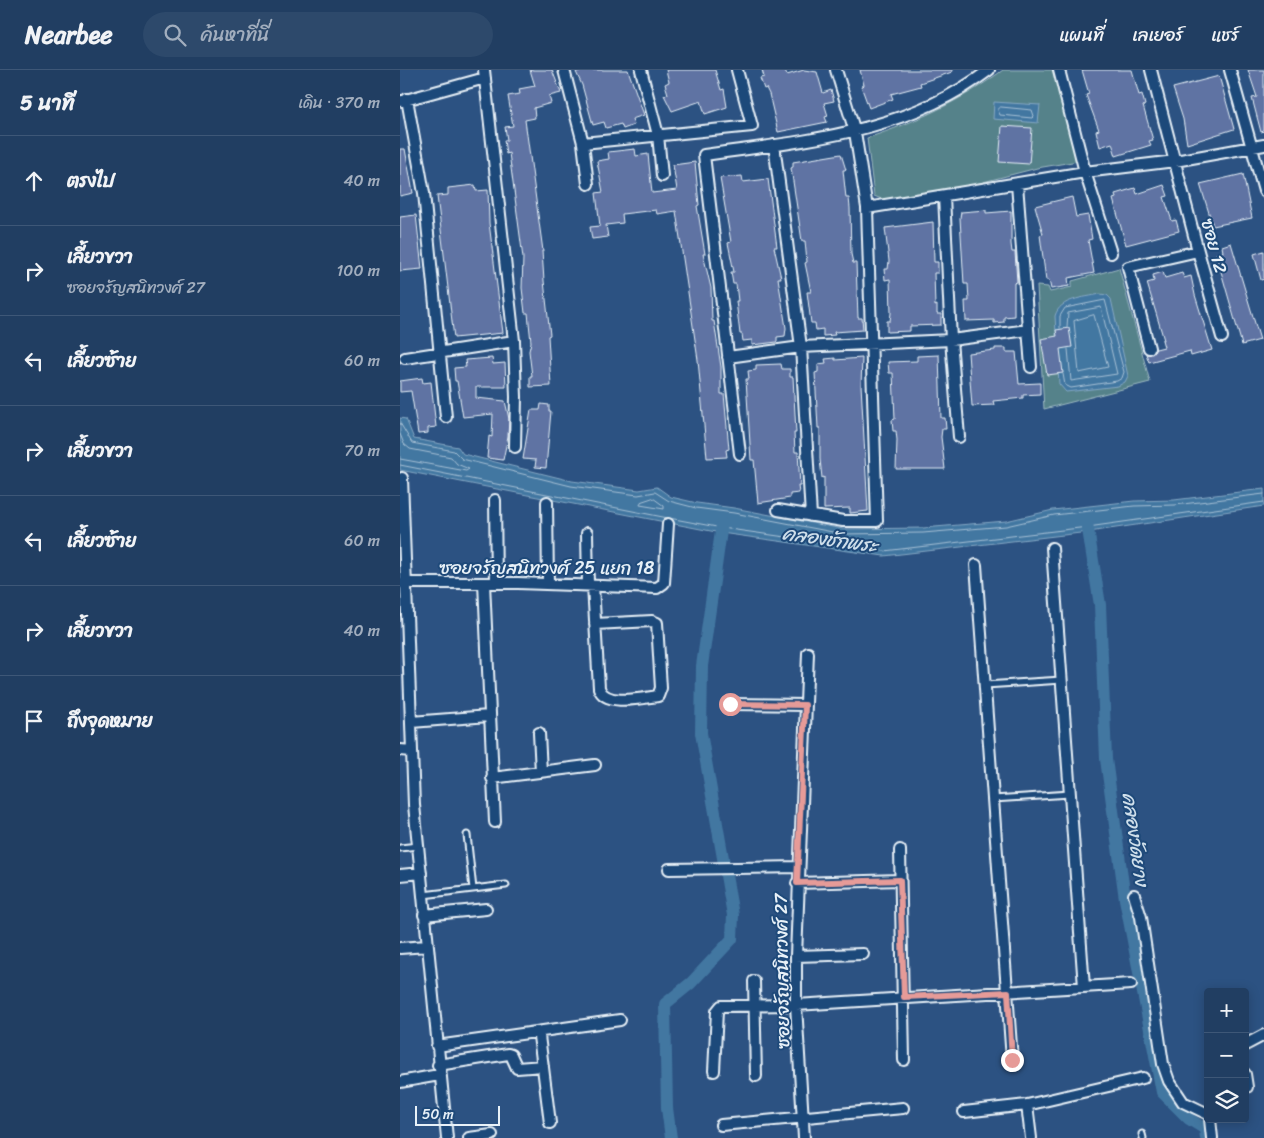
<!DOCTYPE html>
<html lang="th">
<meta charset="utf-8">
<style>
:root{--surface:#213e62;--page:#2d496b;--text:#f1f3f6;--muted:#a2aebe;--line:#3e5777}
body{margin:0;font-family:Sriracha,"Playpen Sans Thai",sans-serif;background:var(--page);color:var(--text)}
.controls{position:absolute;right:15px;bottom:15px;display:grid;overflow:hidden;border-radius:5px;box-shadow:0 2px 12px #0003}
.controls button{width:45px;height:45px;display:grid;place-items:center;padding:0;border:0;border-bottom:1px solid var(--line);background:var(--surface);color:var(--text);font:25px sans-serif}
.scale{position:absolute;left:15px;bottom:12px;width:85px;box-sizing:border-box;padding-left:5px;border:2px solid #e8f1f8;border-top:0;font-size:14px;line-height:18px;white-space:nowrap;color:#e8f1f8;-webkit-text-stroke:4px #1f4a7a;paint-order:stroke}
.stop{position:absolute;width:15px;height:15px;margin:-11px;border:4px solid #e69b98;border-radius:50%;background:#fff}
.stop.end{background:#e69b98;border-color:#fff;box-shadow:0 1px 5px #0008}
.list{margin:0;padding:0;list-style:none}
h2{display:flex;justify-content:space-between;align-items:center;height:65px;margin:0;padding:0 20px;font-size:21px}
h2 small{font-size:16px;font-weight:400;color:var(--muted)}
.list li{display:grid;grid-template-columns:32px 1fr auto;gap:15px;align-items:center;box-sizing:border-box;height:90px;padding:0 20px;border-top:1px solid var(--line)}
.list b{display:block;font-size:19px;white-space:nowrap}
.list p{margin:0;font-size:16px;white-space:nowrap;color:var(--muted)}
.list em{font-size:16px;font-style:normal;color:var(--muted)}
.icon{flex:none;width:28px;height:28px;fill:none;stroke:currentColor;stroke-width:2;stroke-linecap:round;stroke-linejoin:round}
.map{position:relative;flex:none;width:864px;height:1068px;overflow:hidden}
header{display:flex;align-items:center;gap:30px;box-sizing:border-box;height:70px;padding:0 25px;background:var(--surface);border-bottom:1px solid var(--line)}
header strong{font-size:24px}
nav{display:flex;gap:28px;margin-inline-start:auto;font-size:18px}
.search{width:350px;height:45px;background:var(--page);display:flex;align-items:center;gap:12px;box-sizing:border-box;padding:0 18px;border-radius:28px;color:var(--muted);font-size:19px}
main{display:flex}
aside{flex:1;background:var(--surface)}
.map>svg:first-child{display:block}
.green{fill:#55828a;stroke:#9ebac1}
.water{fill:#4377a1;stroke:#85a8c4}
.lines{fill:none;stroke-linecap:round;stroke-linejoin:round}
.shore{stroke:#a6c0d5;stroke-width:1}
.canal{stroke:#4377a1;stroke-width:12}
.building{fill:#5f73a3;stroke:#e8f1f8}
.service-casing{stroke:#e8f1f8;stroke-width:9}
.minor-casing{stroke:#e8f1f8;stroke-width:14}
.service{stroke:#1f4a7a;stroke-width:5}
.minor{stroke:#1f4a7a;stroke-width:10}
.route{stroke:#e69b98;stroke-width:6}
.labels{text-anchor:middle;stroke-width:4;stroke-linejoin:round;paint-order:stroke}
.street-label{font-size:18px;fill:#e8f1f8;stroke:#1f4a7a}
.water-label{font-size:19px;font-style:italic;fill:#cfdfeb;stroke:#1f4a7a}
</style>
<header>
<strong>Nearbee</strong>
<div class="search"><svg class="icon" aria-label="search" viewBox="0 0 24 24"><circle cx="10" cy="10" r="6"/><path d="M15 15l6 6"/></svg>ค้นหาที่นี่</div>
<nav><a>แผนที่</a><a>เลเยอร์</a><a>แชร์</a></nav>
</header>
<main>
<aside>
<h2>5 นาที<small>เดิน · 370 m</small></h2>
<ul class="list">
<li><svg class="icon" aria-label="ahead" viewBox="0 0 24 24"><path d="M12 20V5M6 11l6-6 6 6"/></svg><div><b>ตรงไป</b></div><em>40 m</em></li>
<li><svg class="icon" aria-label="right" viewBox="0 0 24 24"><path d="M7 20v-9h11M14 6l5 5-5 5"/></svg><div><b>เลี้ยวขวา</b><p>ซอยจรัญสนิทวงศ์ 27</p></div><em>100 m</em></li>
<li><svg class="icon" aria-label="left" viewBox="0 0 24 24"><path d="M17 20v-9H6M10 6l-5 5 5 5"/></svg><div><b>เลี้ยวซ้าย</b></div><em>60 m</em></li>
<li><svg class="icon" aria-label="right" viewBox="0 0 24 24"><path d="M7 20v-9h11M14 6l5 5-5 5"/></svg><div><b>เลี้ยวขวา</b></div><em>70 m</em></li>
<li><svg class="icon" aria-label="left" viewBox="0 0 24 24"><path d="M17 20v-9H6M10 6l-5 5 5 5"/></svg><div><b>เลี้ยวซ้าย</b></div><em>60 m</em></li>
<li><svg class="icon" aria-label="right" viewBox="0 0 24 24"><path d="M7 20v-9h11M14 6l5 5-5 5"/></svg><div><b>เลี้ยวขวา</b></div><em>40 m</em></li>
<li><svg class="icon" aria-label="arrive" viewBox="0 0 24 24"><path d="M6 21V4h12l-3 4 3 4H6"/></svg><div><b>ถึงจุดหมาย</b></div></li>
</ul>
</aside>
<div class="map">
<svg width="864" height="1068" viewBox="0 0 864 1068">
<rect width="100%" height="100%" fill="#2c5282"/>
<filter id="ink" filterUnits="userSpaceOnUse"><feTurbulence type="fractalNoise" baseFrequency=".02" numOctaves="2"/><feDisplacementMap in="SourceGraphic" scale="10" xChannelSelector="R" yChannelSelector="G"/><feConvolveMatrix kernelMatrix="1 2 1 2 8 2 1 2 1" color-interpolation-filters="sRGB"/></filter>
<g filter="url(#ink)">
<path class="green" d="M603,0H654L678,91L637,98L564,117L484,130L474,126L467,68C516,52 561,31 603,0Z
M719,198L750,312L644,339L637,216L648,217L650,222L672,217V211Z"/>
<path class="water" d="M594,32L640,35L638,53L593,49Z
M700,224L707,225L711,229L728,306L725,312L718,316L666,322L659,314L655,246C660,228 684,228 700,224Z
M0,348L6,349L14,369L58,377L63,384L172,411L239,420L257,417L271,427L297,433L334,438L443,459L523,458L606,451L653,440L734,431L774,430L864,419V436L689,462L484,486L321,463L0,400Z"/>
<g class="lines">
<path class="shore" d="M601,37L632,40L634,46L632,48L600,45L598,40Z
M694,245L708,297L679,303L674,251Z
M667,257L668,243L701,237L717,304L671,311L668,279
M660,258V246L665,238L705,230L724,302L722,308L717,311L671,318L665,315L663,304
M0,353L12,373L54,381L62,389L171,416L238,425L255,422L269,431L296,438L334,443L443,464L523,463L606,456L654,445L734,436L775,435L864,424
M0,364L4,374L10,379L51,387L57,394L69,399L66,401L0,389
M0,395L268,448
M253,428L264,436V439L240,435L241,432Z
M269,448L322,458L484,481L688,457L864,432"/>
<path class="canal" d="M687,453L700,535L706,689L725,829L762,1022L789,1049L805,1059L806,1068
M271,1068L267,1038L265,934L291,913L332,869L333,845L301,663L302,596L322,454"/>
</g>
<path class="building" d="M130,0H152L161,23L149,26L151,33L134,38L135,48L125,50L143,181H142L144,211L150,265L148,266L151,316L130,317V306H132L129,281L131,272L128,243H125L122,218L123,188L109,83L106,84L104,70H107L105,57L113,56L108,26L120,24L119,19L135,16Z
M183,0H228L244,45L232,49L234,55L223,59L221,54L206,58L204,52L193,55L182,15L176,2Z
M266,0H315L321,20L324,19L327,37L305,44L301,31L272,41L264,25L268,24L265,14L269,12Z
M362,0H385L387,5L404,0L417,2L423,23L431,20L434,31L424,33L428,46L425,47L427,52L378,62L369,24L366,18L364,19L360,8L364,7Z
M460,0H552V2L520,13L521,16L491,24L493,29L469,38L461,16L464,15Z
M682,0H732L739,25L742,24L745,35L743,36L753,70L749,71L751,75L716,86L712,73L700,77L696,61L699,60L686,25L689,24Z
M848,0H864V61L861,62L852,28L857,27Z
M819,6L834,59L787,74L783,49L773,18Z
M602,56L632,58L629,94L599,92Z
M0,79H5L13,123L0,126Z
M235,79L236,86L248,84L252,123L277,120L273,95L295,92L299,135L297,136L305,184H303L311,218L312,251H314L321,297V324H324L329,379L326,380L327,387L307,388L298,290L276,141L257,144L256,140L222,144L223,153L206,155L208,167L192,169L190,157L200,156L196,123L203,122L197,91L209,89L208,82Z
M441,84L446,100H443L446,128H449L450,138L451,184L453,193H456L458,248H462L463,260L434,262L435,265L423,266V259L416,260L415,253H411L407,222H411L405,193L407,192L405,171H402L391,98L393,97V92Z
M843,104L852,148L813,156L800,114Z
M342,106L343,112L368,109L377,177H374L381,208H378L386,258L385,266L377,267V272L352,275V270L343,271L342,264H340L336,231H338L336,214H333L331,202H334L328,173L331,172L320,108Z
M75,115L76,121L88,120L89,153L103,263L54,268L37,126L48,125V118Z
M764,115L768,126L764,127L772,151L776,150L779,161L726,175L713,129L716,128L715,124L735,118L737,124Z
M672,127L676,147L688,145L692,169L688,170L694,203L668,208L669,216L651,219L649,210H646L640,165L643,164L635,136Z
M586,140V143L611,141V174L612,182H615L617,212L614,213V246L604,247V252L594,253V250L566,251L565,231H569L568,214H564L560,148L561,142Z
M16,145L22,199L0,201V147Z
M533,152L534,192H538V203H534L535,236L537,235V244H541V255L510,256V261L487,262V251H490L491,243L490,209L485,210L484,199H488L489,191L485,158Z
M831,173L860,270L842,275L816,184L823,182L822,176Z
M864,181V209L861,210L854,184Z
M763,202L765,208L782,203L784,208L791,206L795,225L812,280L791,286L790,281L749,292L746,284H751L756,279L764,277L762,270H764L747,213L754,211L753,205Z
M669,258L672,277L660,279L663,303L647,305L641,269L657,266L656,260Z
M595,278H606V282H616L619,314L640,313V324L623,325V328L593,331L594,335L572,336L568,283L595,280Z
M539,285L541,348H545L546,359H542L541,367L545,399H496L497,370L496,361H493L492,350L495,349L493,303H489L488,292L517,291V286Z
M92,288L93,294L105,293L106,317H76V328L105,331L109,349L108,366L103,390L87,388L89,366L92,367L93,344L63,347L57,311H55L54,298L66,297L65,290Z
M435,288V290L462,288L461,315L468,441L450,443V438L424,439V407L422,408L420,389V358H418L415,303L418,302V294L426,293L425,289Z
M381,294L382,299H390V307H393L396,363H394L395,382H398L400,416H398L399,423L390,424V428L358,433L354,390H351L346,309H349L348,301L356,300V295Z
M22,308L23,313L31,312L36,357L28,358V363L18,364L11,321L0,322V311Z
M141,334L149,335V341H151L146,398L135,397L136,390L123,389L131,340H140Z"/>
<g class="lines">
<g class="service-casing">
<path id="service" d="M585,615L662,610
M593,729L670,724
M67,765L73,819
M0,778L18,776
M23,825L106,815
M742,1064L743,1068"/>
</g>
<g class="minor-casing">
<path id="minor" d="M84,0L114,271L116,327L115,377
M164,0L183,73L188,114
M241,0L258,65L262,106
M659,0L685,102L711,183
M751,0L798,181L822,267
M830,0L864,121
M7,29L24,123L46,347
M2,31L85,8
M183,73L352,56L337,0
M374,75L401,277L411,446
M617,114L631,297
M544,126L551,270L559,367
M467,138L685,102L775,91L864,75
M749,278L728,197L798,181
M328,287L401,277L551,270L628,260
M5,288L114,271
M340,384L304,85C403,71 507,63 589,0
M2,408L14,735L47,1068
M95,430L96,513
M147,432L148,514
M378,440L443,451H477L467,138L455,62L436,0
M187,463L188,515
M652,478L684,917
M576,495L612,990
M0,513H118L257,518L264,513L268,454
M84,513L95,752
M193,516L199,618C205,637 242,628 258,626L261,618L257,553L252,551L195,554
M330,634L405,635
M11,652L89,646
M139,663L141,702
M0,680L12,681
M92,708L195,695
M500,780L504,990
M269,799L398,797
M0,805L21,803
M397,813L500,810
M734,825L741,847L763,994L769,1011L783,1032L808,1044
M24,845L86,839
M0,878L27,876
M396,886L463,884
M354,911L356,1006
M139,966L150,1053
M845,975L864,965
M37,976L220,950
M38,995L108,984L111,985L117,998L143,996
M314,1001L317,941L321,936L396,935L731,914
M845,1004L847,1017
M0,1012L39,1005
M627,1035L631,1068
M564,1042L627,1035L743,1008
M810,1049L812,1068
M321,1055L503,1038
M69,1068L92,1065
M404,1068L396,935V886L408,583"/>
</g>
<use href="#service" class="service"/>
<use href="#minor" class="minor"/>
</g>
</g>
<g class="lines" filter="url(#ink)">
<path class="route" d="M330,634L405,635L397,813L500,810L504,927L608,922L612,990"/>
</g>
<g class="labels">
<g class="street-label">
<text transform="translate(814 176) rotate(75)" y="6">ซอย 12</text>
<text x="147" y="504">ซอยจรัญสนิทวงศ์ 25 แยก 18</text>
<text transform="translate(382 901) rotate(-91)" y="6">ซอยจรัญสนิทวงศ์ 27</text>
</g>
<g class="water-label">
<text transform="translate(430 469) rotate(8)" y="7">คลองชักพระ</text>
<text transform="translate(736 769) rotate(82)" y="7">คลองวัดยาง</text>
</g>
</g>
</svg>
<div class="controls">
<button>+</button>
<button>−</button>
<button><svg class="icon" aria-label="layers" viewBox="0 0 24 24"><path d="M12 4l9 5-9 5-9-5zM3 14l9 5 9-5"/></svg></button>
</div>
<div class="scale">50 m</div>
<div class="stop" style="left:330px;top:634px"></div>
<div class="stop end" style="left:612px;top:990px"></div>
</div>
</main>
